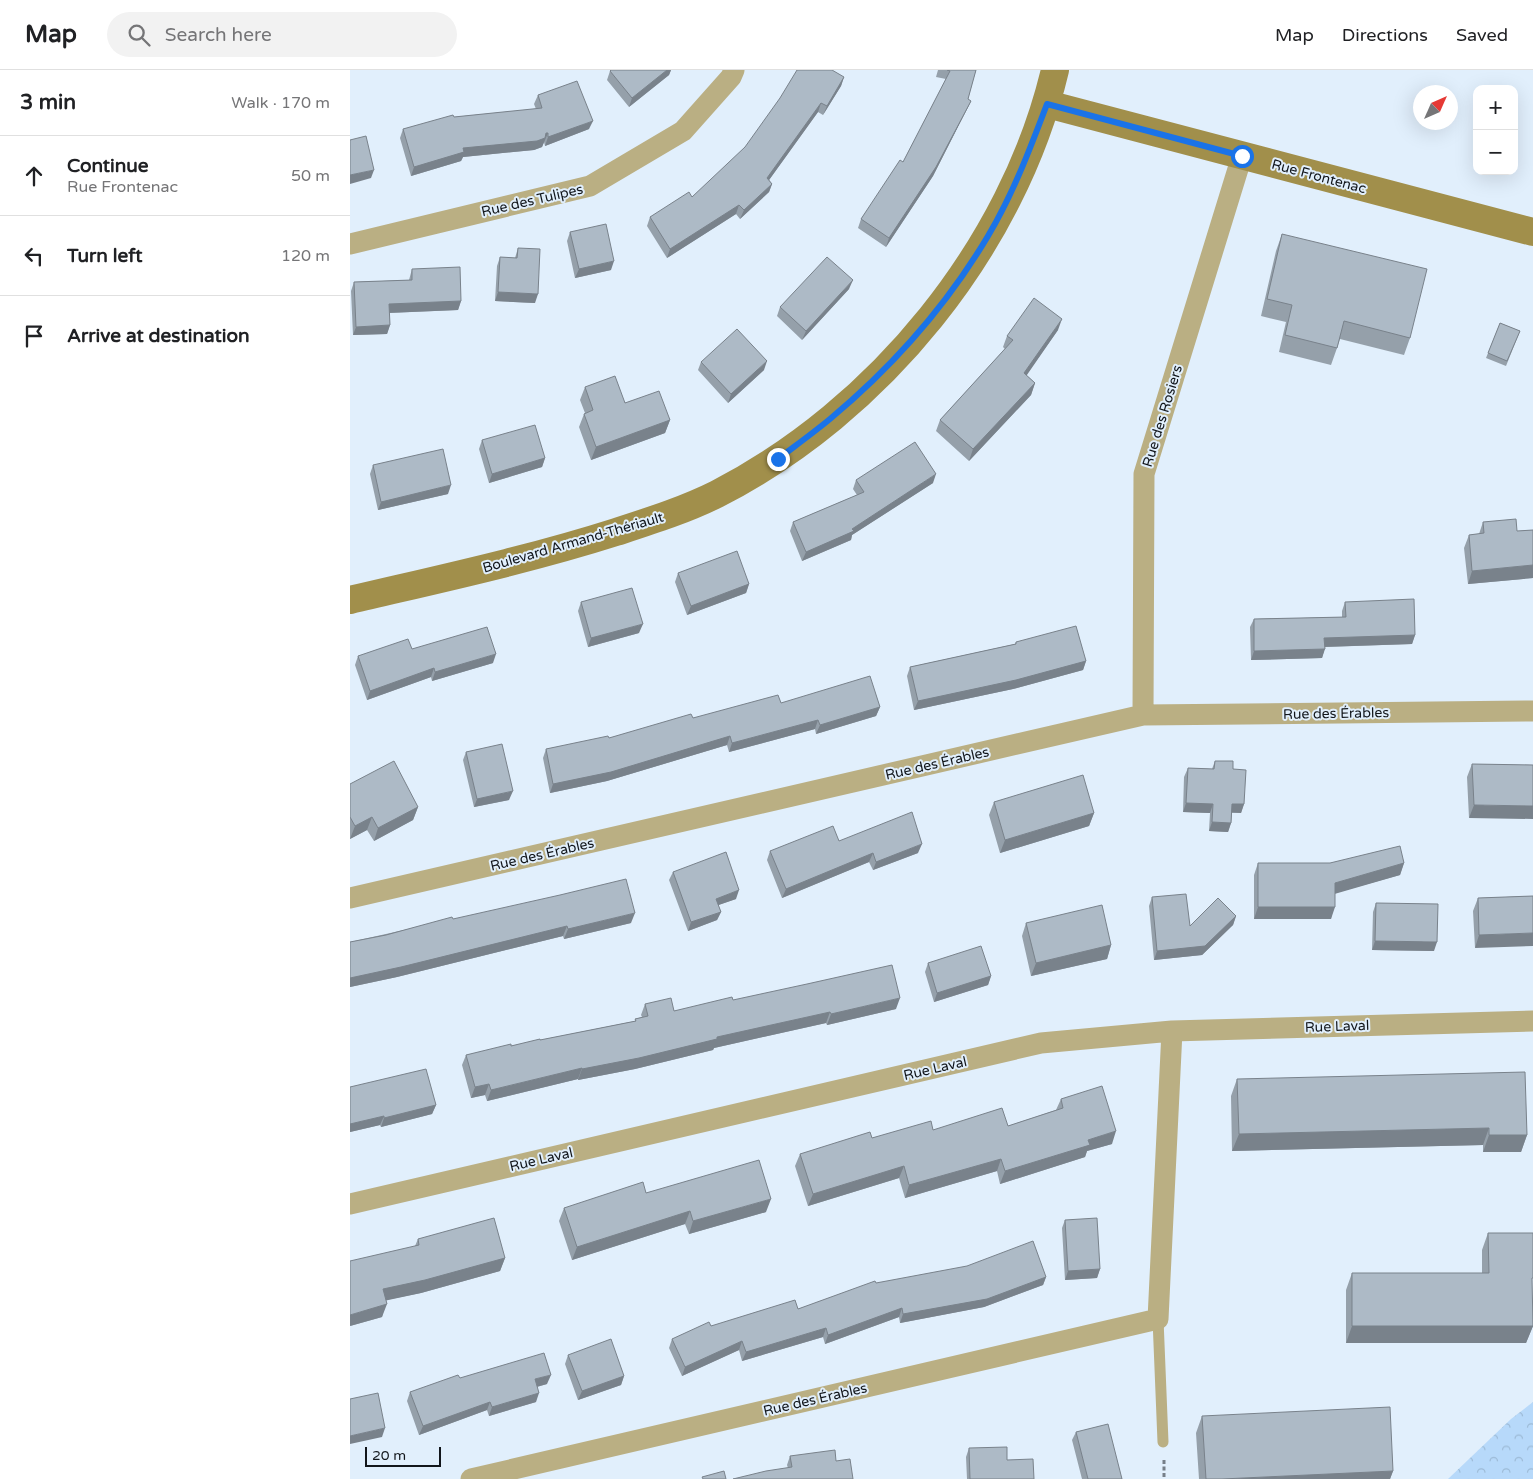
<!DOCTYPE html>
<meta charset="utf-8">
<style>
:root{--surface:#fff;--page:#f2f2f2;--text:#202124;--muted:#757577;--line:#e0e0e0}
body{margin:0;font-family:"Varela Round",sans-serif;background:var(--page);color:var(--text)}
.controls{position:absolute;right:15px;top:15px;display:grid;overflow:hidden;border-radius:10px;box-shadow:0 5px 20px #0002}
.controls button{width:45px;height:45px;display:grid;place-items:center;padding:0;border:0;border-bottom:1px solid var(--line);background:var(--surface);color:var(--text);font:25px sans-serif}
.compass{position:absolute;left:1063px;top:15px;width:45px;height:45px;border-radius:50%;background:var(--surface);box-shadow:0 5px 20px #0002;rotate:45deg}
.scale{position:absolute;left:15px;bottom:12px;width:76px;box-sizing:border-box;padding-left:5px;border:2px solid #12161b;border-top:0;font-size:14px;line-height:18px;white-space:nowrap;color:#12161b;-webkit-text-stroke:4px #e1effc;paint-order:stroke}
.stop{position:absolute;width:15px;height:15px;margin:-11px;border:4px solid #1a73e8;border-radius:50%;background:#fff}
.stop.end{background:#1a73e8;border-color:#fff;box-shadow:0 1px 5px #0008}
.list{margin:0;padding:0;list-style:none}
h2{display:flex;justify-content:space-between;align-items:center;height:65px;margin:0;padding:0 20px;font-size:21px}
h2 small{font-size:16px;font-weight:400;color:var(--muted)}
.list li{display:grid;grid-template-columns:32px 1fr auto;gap:15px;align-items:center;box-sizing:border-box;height:80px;padding:0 20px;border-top:1px solid var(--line)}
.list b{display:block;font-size:19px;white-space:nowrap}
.list p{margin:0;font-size:16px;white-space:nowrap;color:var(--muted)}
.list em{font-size:16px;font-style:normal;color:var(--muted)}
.icon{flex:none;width:28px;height:28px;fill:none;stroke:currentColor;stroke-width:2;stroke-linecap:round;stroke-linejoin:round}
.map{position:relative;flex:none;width:1183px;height:1409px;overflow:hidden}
header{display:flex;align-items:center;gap:30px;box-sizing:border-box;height:70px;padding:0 25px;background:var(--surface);border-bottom:1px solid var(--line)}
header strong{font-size:24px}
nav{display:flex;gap:28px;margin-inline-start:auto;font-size:18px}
.search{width:350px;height:45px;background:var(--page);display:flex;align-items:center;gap:12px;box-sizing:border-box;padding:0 18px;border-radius:28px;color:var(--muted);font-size:19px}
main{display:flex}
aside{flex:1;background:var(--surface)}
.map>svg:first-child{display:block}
.forest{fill:url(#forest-crowns)}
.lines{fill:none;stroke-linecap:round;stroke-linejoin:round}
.path{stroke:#767f88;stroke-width:3;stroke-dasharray:4 2.5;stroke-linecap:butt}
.lane{stroke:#baaf83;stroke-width:11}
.street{stroke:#baaf83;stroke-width:21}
.secondary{stroke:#a18f4b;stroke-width:28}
.wall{fill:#95a0aa}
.shaded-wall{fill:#79828b}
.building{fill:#adbac6;stroke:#79828b}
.route{stroke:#1a73e8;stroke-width:6}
.labels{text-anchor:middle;stroke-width:4;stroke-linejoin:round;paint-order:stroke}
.street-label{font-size:14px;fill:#12161b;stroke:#e1effc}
</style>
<header>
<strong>Map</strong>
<div class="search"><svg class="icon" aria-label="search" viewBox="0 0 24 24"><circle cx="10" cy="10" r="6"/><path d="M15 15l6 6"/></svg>Search here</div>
<nav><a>Map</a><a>Directions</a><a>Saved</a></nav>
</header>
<main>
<aside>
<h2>3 min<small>Walk · 170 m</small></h2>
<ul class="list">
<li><svg class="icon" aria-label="ahead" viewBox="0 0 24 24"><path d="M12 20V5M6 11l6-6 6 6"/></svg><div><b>Continue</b><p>Rue Frontenac</p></div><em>50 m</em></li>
<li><svg class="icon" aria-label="left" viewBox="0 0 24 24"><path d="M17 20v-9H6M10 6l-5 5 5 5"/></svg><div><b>Turn left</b></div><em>120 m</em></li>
<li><svg class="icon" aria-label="arrive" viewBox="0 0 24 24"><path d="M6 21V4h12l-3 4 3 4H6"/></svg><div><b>Arrive at destination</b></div></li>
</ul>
</aside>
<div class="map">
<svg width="1183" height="1409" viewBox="0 0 1183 1409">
<defs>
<pattern id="forest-crowns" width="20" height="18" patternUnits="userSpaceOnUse" patternTransform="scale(1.25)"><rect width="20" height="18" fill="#b7d9fa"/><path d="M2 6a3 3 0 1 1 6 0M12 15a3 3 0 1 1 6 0" fill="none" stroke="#9cbad6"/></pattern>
</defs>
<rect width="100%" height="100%" fill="#e1effc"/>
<path class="forest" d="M1183,1332V1409H1098L1161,1349Z"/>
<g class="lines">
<path class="path" d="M814,1390V1409"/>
<path class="lane" d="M808,1249L813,1372"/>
<path class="street" d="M0,174L240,116L333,61L381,7L384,0
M793,645L794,404L892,86
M0,828L793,645L1183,641
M0,1134L691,973L822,961L1183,951
M121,1409L808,1249L822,961"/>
<path class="secondary" d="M697,34L1183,162
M0,530C89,509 178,490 266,462C300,451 335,440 367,424C529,341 663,177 705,0"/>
</g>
<path class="wall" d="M261,0H321L319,5L279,37L257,10L260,1Z
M588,0H626L618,29L621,31L617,39L583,106L536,177L508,158L511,149L553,92L596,9L586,7Z
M494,7L491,16L473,45L468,42L419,110L422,114L419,122L390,149L386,144L317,188L297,156L300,147L342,127Z
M188,25L239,59L195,76L194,72L192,77L184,80L113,87L111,91L61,106L50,68L53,59L104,47L186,39L184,34Z
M220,162L261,200L225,208L217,171Z
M932,164L1060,268L1054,285L990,269L987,278L981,295L929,282L936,252L911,246L926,181Z
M168,178L185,233L145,231L147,196L150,187L165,188Z
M62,199L111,231L108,240L39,243L40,255L37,264L3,265L1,221L4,212L59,210Z
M499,219L452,270L427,246L430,237Z
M1150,253L1170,261L1156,296L1136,288Z
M708,260L676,305L685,313L681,325L619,391L586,361L590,350L655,279L653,277L657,266Z
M351,292L414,300L378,333L348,300Z
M235,317L320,350L315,363L241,390L229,357L234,344L235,343L230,330Z
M132,370L195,388L192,397L139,413L129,379Z
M23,395L98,424L28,440L20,404Z
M506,410L583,413L502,465L501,470L452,491L440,461L443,452L507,425L503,419Z
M1133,452L1167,461L1183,460V508L1118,514L1114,478L1119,465L1129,464Z
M328,503L399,514L396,523L337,545L325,512Z
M231,532L289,563L238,577L228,541Z
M995,532L1065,565L1062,574L975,577L972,588L901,590L900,557L904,549L992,547V541Z
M666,572L736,591L733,600L663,619L564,640L557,606L560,597L665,574Z
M62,579L143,593L82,611L81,607L17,630L5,595L8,586Z
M431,633L530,637L526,646L466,664L465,659L379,682L377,675L257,711L200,723L193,688L196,679L259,668L343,648Z
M116,682L159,730L124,737L113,690Z
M865,691L883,699L894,734L891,743H882L881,753L878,762L859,761L860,743L833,742L834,707L838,698L862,699Z
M1122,694L1183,695L1119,748L1117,707Z
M0,714L68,737L63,750L24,771L17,760L0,769Z
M644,732L744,743L739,756L650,783L639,745Z
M489,771L568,783L523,800L519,792L432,828L417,790L420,781Z
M908,793H1054L1050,805L985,823L981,849H904V805Z
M323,802L386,829L368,835L371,842L367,850L338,861L319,810Z
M1183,826L1125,878L1123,841L1128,828Z
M802,827L840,856L886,846L883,855L852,885L804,890L799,836Z
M1026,833L1084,881L1022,880L1023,842Z
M103,849L281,853L214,869L213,866L47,907L0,917V872Z
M676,853L761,875L757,889L681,906L672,866Z
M578,893L641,906L638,915L584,932L575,902Z
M383,930L546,939L477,955L476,953L364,978L363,980L285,999L228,1010V1009L137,1031L135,1025L121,1028L112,995L116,985L285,951V949L292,947L291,945L295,934L324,941Z
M887,1009L1177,1065L1171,1082H1133V1075L882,1081L881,1026Z
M0,1017L86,1035L82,1044L31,1057L30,1055L0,1062Z
M711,1029L762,1074L737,1081L735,1087L650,1114L647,1101L555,1128L549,1108L458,1136L445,1096L450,1084L522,1068L583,1060L658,1056L706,1040Z
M296,1123L416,1142L339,1164L335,1154L222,1190L209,1151L214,1138Z
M715,1150L750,1199L747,1208L715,1210L712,1158Z
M1138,1163L1182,1225L1183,1256L1176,1273H996V1220L1002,1203H1132V1180Z
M68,1169L155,1188L150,1201L71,1223L36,1230L32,1247L0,1256L65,1176Z
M696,1207L693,1215L634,1237L550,1253L549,1247L475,1274L473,1267L392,1291L389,1280L332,1306L319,1278L322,1269L361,1256L448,1239L526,1213Z
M218,1285L274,1306L271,1315L228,1330L215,1294Z
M110,1308L197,1314L187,1317L186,1332L139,1346L137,1340L69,1365L57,1331L60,1322Z
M852,1346L1043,1401L1040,1409H849L846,1363Z
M726,1362L772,1409H732L722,1370Z
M619,1378L657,1390L684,1409H617L616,1387Z
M440,1386L486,1391L438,1398L437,1395Z"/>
<path class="shaded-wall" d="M317,0H321L319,5L279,37L282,28Z
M494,7L491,16L473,45L477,36Z
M621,31L617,39L583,106L536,177L539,168Z
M471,33L468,42L414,117L417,108Z
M243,51L239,59L195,76L198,67Z
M198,63L192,77L184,80L113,87L111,91L61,106L64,97L113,78Z
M24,100L21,108L0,114V105Z
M422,114L419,122L390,149L394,140Z
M389,135L386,144L317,188L320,179Z
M264,191L261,200L225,208L229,199Z
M503,210L499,219L452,270L456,261Z
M148,222L188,224L185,233L145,231Z
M111,231L108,240L36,243L39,234Z
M712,249L708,260L670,315L674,303Z
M40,255L37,264L3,265L6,257Z
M417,291L414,300L378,333L381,324Z
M685,313L681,325L619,391L623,379Z
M320,350L315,363L241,390L246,377Z
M195,388L192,397L139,413L142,404Z
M586,404L583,413L502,465L501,470L452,491L456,482L502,459Z
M101,415L98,424L28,440L31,432Z
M1183,495V508L1118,514L1122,501Z
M399,514L396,523L337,545L341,536Z
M293,554L289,563L238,577L241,568Z
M1065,565L1062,574L971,577L974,568Z
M975,579L972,588L901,590L904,581Z
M146,584L143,593L82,611L85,602Z
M736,591L733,600L663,619L564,640L568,631Z
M84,598L81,607L17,630L20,621Z
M530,637L526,646L466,664L470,655Z
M468,650L465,659L379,682L382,673Z
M380,666L377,675L257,711L200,723L203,714Z
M163,721L159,730L124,737L127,729Z
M836,733L863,734L860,743L833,742Z
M882,734H894L891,743L879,742Z
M1124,735L1183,736V749L1119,748Z
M68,737L63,750L24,771L28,758Z
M744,743L739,756L650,783L655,770Z
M22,747L17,760L0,769L5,756Z
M862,752L881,753L878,762L859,761Z
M572,774L568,783L523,800L526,792Z
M523,783L519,792L432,828L436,819Z
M1054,793L1050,805L981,825L985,813Z
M389,820L386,829L363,837L366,829Z
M908,837H985L981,849H904Z
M371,842L367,850L338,861L341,852Z
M285,843L281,853L214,869L218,859Z
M886,846L883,855L852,885L804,890L807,881Z
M217,856L213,866L47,907L0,917V908Z
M1183,863V876L1125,878L1129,865Z
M1025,871L1087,872L1084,881L1022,880Z
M761,875L757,889L681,906L686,893Z
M641,906L638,915L584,932L587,923Z
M550,928L546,939L477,955L481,944Z
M480,942L476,953L364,978L363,980L285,999L228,1010L232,999L367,967Z
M232,998L228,1009L137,1031L141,1020Z
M139,1014L135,1025L121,1028L125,1017Z
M86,1035L82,1044L31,1057L34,1048Z
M34,1046L30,1055L0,1062V1054Z
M1139,1058L1133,1075L882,1081L889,1064Z
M766,1061L762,1074L737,1081L735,1087L650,1114L655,1101L738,1070Z
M1139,1065H1177L1171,1082H1133Z
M651,1089L647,1101L555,1128L559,1115Z
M554,1096L549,1108L458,1136L463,1124Z
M421,1129L416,1142L339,1164L343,1151Z
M340,1141L335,1154L222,1190L227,1177Z
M155,1188L150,1201L71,1223L29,1232L33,1219Z
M750,1199L747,1208L715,1210L718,1201Z
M696,1207L693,1215L634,1237L550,1253L553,1244Z
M37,1234L32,1247L0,1256V1245Z
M552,1238L549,1247L475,1274L478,1265Z
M1002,1256H1183L1176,1273H996Z
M476,1258L473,1267L392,1291L396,1282Z
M392,1271L389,1280L332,1306L335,1297Z
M201,1305L197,1314L182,1318L185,1309Z
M274,1306L271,1315L228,1330L232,1321Z
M189,1323L186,1332L139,1346L142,1337Z
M140,1332L137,1340L69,1365L73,1356Z
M35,1358L32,1367L0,1374V1366Z
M1043,1401L1040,1409H872Z"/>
<path class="building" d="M261,0H317L282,28L260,1Z
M447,0H482L494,7L477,36L471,33L417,108L422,114L394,140L389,135L320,179L300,147L339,122L342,127L395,77L430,28Z
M597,0H626L618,29L621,31L586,97L539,168L511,149L550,90L553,92L600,1Z
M227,11L243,51L198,67V63H196L195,68L187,71L113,78L114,82L64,97L53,59L103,45L104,47L192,38L188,25Z
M16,66L24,100L0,105V70Z
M256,154L264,191L229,199L220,162Z
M932,164L1077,199L1060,268L994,251L987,278L935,265L942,235L917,229Z
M168,178L190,179L188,224L148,222L150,187L167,188Z
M477,187L503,210L456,261L430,237Z
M110,197L111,231L39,234L40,255L6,257L4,212L62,210V199Z
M684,228L712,249L674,303L685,313L623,379L590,350L663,270L657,266Z
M1150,253L1170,261L1157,291L1138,283Z
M387,259L417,291L381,324L351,292Z
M265,306L275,333L309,321L320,350L246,377L234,344L243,340L235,317Z
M185,355L195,388L142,404L132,370Z
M565,372L586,404L502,459L504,461L456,482L443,452L514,422L506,410Z
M93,379L101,415L31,432L23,395Z
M1166,449L1167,461L1183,460V495L1122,501L1119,465L1134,463L1133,452Z
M387,481L399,514L341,536L328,503Z
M282,518L293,554L241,568L231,532Z
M1064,529L1065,565L974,568L975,579L904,581V549L996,547L995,532Z
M726,556L736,591L666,610L568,631L560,597L666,574V572Z
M137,557L146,584L85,602L84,598L20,621L8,586L58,569L62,579Z
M520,606L530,637L470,655L468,650L382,673L380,666L261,702L203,714L196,679L258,666L259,668L341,644L343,648L428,625L431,633Z
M152,674L163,721L127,729L116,682Z
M44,691L68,737L28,758L22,747L5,756L0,747V714Z
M865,691H883V699L896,700L894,734H882L881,753L862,752L863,734L836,733L838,698L864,699Z
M1122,694L1183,695V736L1124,735Z
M733,705L744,743L655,770L644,732Z
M562,742L572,774L526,792L523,783L436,819L420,781L483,756L489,771Z
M1050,776L1054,793L985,813V837H908V793H980Z
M376,782L389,820L366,829L371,842L341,852L323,802Z
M276,809L285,843L218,859L217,856L51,897L0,908V872L36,865L102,847L103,849L210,825Z
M836,824L840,856L868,828L886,846L855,876L807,881L802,827Z
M1183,826V863L1129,865L1128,828Z
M1026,833L1088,834L1087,872L1025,871Z
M752,835L761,875L686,893L676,853Z
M631,876L641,906L587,923L578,893Z
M542,895L550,928L481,944L480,942L367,967V969L289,988L232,999V998L141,1020L139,1014L125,1017L116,985L161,974V976L190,969V970L286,951L285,949L298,946L295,934L321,928L324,941L382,927L383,930L457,914Z
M76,999L86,1035L34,1048V1046L0,1054V1017Z
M1175,1002L1177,1065H1139V1058L889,1064L887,1009Z
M752,1016L766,1061L738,1070L740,1075L655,1101L651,1089L559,1115L554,1096L463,1124L450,1084L520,1062L522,1068L581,1051L583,1060L652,1038L658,1056L713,1038L711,1029Z
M409,1090L421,1129L343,1151L340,1141L227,1177L214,1138L293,1112L296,1123Z
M144,1148L155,1188L75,1210L33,1219L37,1234L0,1245V1191L69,1175L68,1169Z
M747,1148L750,1199L718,1201L715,1150Z
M1138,1163H1183V1208H1182L1183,1256H1002V1203H1139Z
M683,1171L696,1207L637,1229L553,1244L552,1238L478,1265L476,1258L396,1282L392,1271L335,1297L322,1269L359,1252L361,1256L445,1230L448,1239L525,1211L526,1213L617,1196Z
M261,1269L274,1306L232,1321L218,1285Z
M194,1283L201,1305L185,1309L189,1323L142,1337L140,1332L73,1356L60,1322L108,1305L110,1308Z
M28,1323L35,1358L0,1366V1329Z
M1040,1337L1043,1401L872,1409H856L852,1346Z
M758,1354L772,1409H738L726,1362Z
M657,1377V1390L683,1389L684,1409H620L619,1378Z
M485,1380L486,1391L500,1389L503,1409H383L416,1401L442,1397L440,1386Z
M374,1401L376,1409H353L352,1407Z"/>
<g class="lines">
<path class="route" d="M428,389C445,376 463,363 480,349C541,298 597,235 638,166C663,124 680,79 697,34L892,86"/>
</g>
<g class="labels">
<g class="street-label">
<text transform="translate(969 106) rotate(15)" y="5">Rue Frontenac</text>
<text transform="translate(182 130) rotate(-13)" y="5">Rue des Tulipes</text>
<text transform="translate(812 346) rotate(-73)" y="5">Rue des Rosiers</text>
<text transform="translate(223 472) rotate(-16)" y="5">Boulevard Armand-Thériault</text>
<text transform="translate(986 643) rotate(-1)" y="5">Rue des Érables</text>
<text transform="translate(587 693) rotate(-13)" y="5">Rue des Érables</text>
<text transform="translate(192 784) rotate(-13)" y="5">Rue des Érables</text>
<text transform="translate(987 956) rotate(-2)" y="5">Rue Laval</text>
<text transform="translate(585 998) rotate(-13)" y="5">Rue Laval</text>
<text transform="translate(191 1089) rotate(-13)" y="5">Rue Laval</text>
<text transform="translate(465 1329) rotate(-13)" y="5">Rue des Érables</text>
</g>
</g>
</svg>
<div class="controls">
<button>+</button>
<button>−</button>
</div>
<svg class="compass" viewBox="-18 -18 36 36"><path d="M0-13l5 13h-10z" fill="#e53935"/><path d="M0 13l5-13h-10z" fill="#757577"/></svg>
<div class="scale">20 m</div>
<div class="stop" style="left:892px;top:86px"></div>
<div class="stop end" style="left:428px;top:389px"></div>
</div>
</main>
